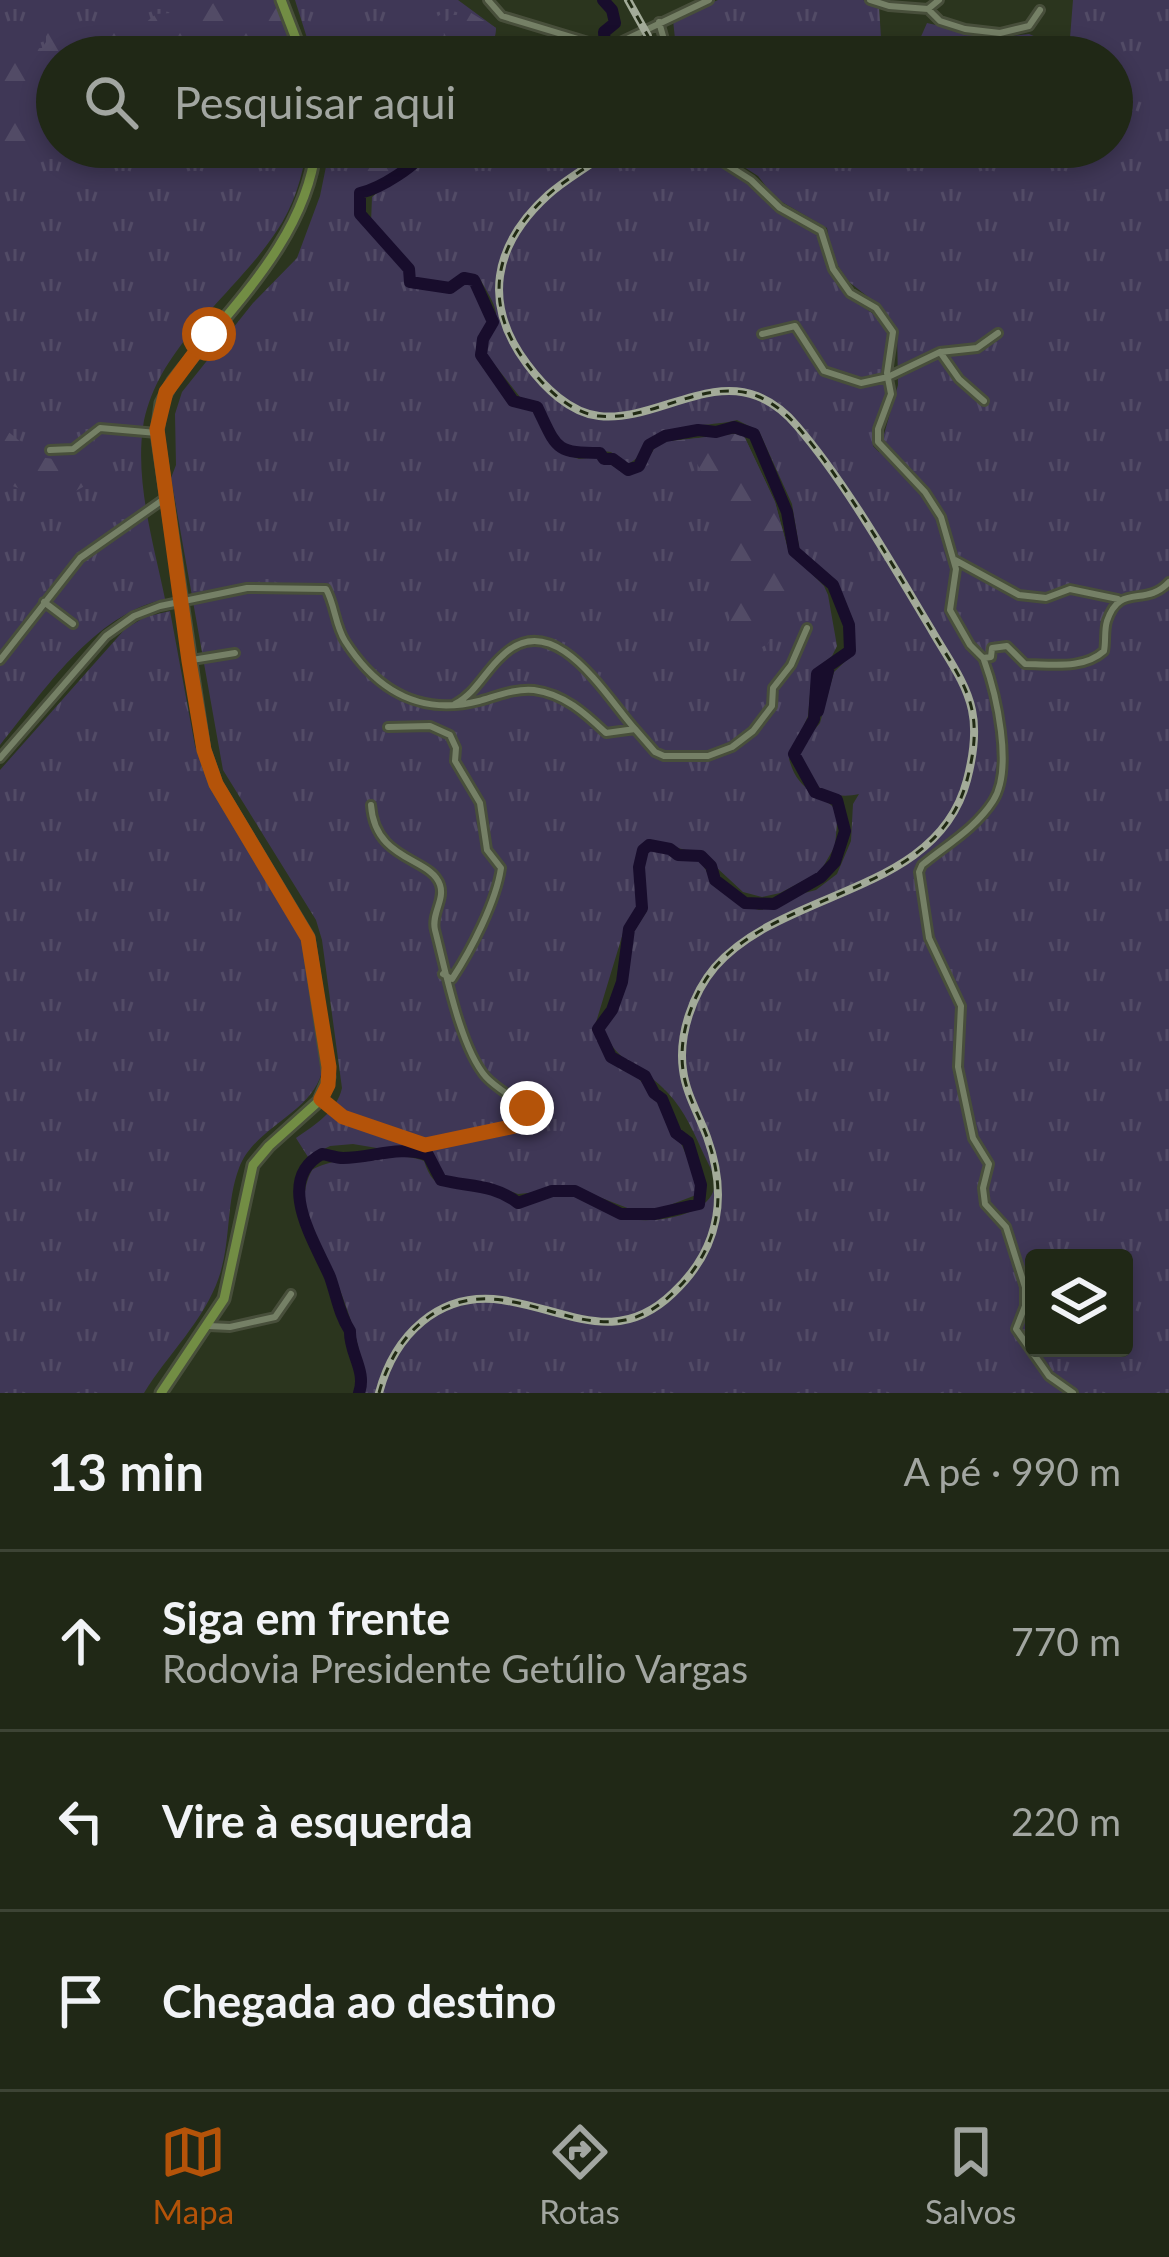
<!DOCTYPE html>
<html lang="pt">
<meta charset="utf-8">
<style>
:root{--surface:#202816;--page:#2d3423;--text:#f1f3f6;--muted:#a2a6a1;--line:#3d4435;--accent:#b45309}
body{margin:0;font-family:Lato,sans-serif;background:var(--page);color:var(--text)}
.controls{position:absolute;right:36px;bottom:36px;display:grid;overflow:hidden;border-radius:12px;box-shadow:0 6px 18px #0003}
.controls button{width:108px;height:108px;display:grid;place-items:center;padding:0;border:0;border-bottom:3px solid var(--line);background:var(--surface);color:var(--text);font:60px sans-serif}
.stop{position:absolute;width:36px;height:36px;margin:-27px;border:9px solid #b45309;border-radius:50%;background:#fff}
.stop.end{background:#b45309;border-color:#fff;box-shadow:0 3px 12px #0008}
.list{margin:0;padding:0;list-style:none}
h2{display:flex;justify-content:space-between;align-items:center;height:156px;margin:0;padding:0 48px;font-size:51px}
h2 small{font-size:39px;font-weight:400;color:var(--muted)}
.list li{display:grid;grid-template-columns:78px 1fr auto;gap:36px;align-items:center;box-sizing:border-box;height:180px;padding:0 48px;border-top:3px solid var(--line)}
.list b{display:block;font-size:45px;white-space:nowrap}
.list p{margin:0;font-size:39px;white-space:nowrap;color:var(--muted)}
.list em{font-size:39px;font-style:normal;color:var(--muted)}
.icon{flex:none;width:66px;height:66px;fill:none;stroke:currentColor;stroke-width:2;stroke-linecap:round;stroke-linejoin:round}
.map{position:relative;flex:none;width:1169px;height:1393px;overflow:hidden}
.search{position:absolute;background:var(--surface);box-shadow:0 6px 18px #0003;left:36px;right:36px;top:36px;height:132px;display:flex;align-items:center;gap:30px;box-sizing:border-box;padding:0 42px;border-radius:66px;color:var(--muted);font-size:45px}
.sheet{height:696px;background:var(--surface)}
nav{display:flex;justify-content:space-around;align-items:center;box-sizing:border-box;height:168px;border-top:3px solid var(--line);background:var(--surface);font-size:33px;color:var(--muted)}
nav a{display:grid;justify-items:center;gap:6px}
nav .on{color:var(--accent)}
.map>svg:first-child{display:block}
.grass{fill:url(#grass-tufts);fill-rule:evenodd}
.forest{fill:url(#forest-firs)}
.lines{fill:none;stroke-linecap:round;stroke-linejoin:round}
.river{stroke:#180d2c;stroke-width:12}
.street-casing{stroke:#484f3b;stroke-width:12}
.primary-casing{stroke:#484f3b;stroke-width:15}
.street{stroke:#758066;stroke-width:6}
.primary{stroke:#728d44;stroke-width:9}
.rail-casing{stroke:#a3ab99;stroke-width:8}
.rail{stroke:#212b14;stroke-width:3;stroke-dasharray:9;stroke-linecap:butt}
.route{stroke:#b45309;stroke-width:15}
</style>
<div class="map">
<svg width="1169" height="1393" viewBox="0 0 1169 1393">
<defs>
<pattern id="grass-tufts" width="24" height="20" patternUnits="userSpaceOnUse" patternTransform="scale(3)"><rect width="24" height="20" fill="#3f3756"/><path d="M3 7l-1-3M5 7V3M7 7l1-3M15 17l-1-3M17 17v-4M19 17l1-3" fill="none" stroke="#524b66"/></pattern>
<pattern id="forest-firs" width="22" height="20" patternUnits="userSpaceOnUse" patternTransform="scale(3)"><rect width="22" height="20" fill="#3f3756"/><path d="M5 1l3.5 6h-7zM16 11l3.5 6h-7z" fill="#524b66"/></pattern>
</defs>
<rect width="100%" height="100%" fill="#2b351e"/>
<path class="grass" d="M0,0H275L296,57H57V147H307C302,178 294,206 276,232C234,296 156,347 143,427C135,483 154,545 165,599C93,615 45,690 0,745Z
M295,0H458L496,28L495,36L544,57H313Z
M718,0H863L879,6L882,54L912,57L927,23L994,38L1029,34L1069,51L1073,0H1169V1393H362C369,1363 343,1295 330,1266C315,1234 293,1206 312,1170C335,1156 400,1151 424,1161C435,1194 447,1184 477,1188C494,1190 506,1198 520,1207C538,1202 551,1193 572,1194C591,1195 604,1211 621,1217C646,1225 703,1218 713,1192C718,1180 710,1167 705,1157C695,1135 685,1111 668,1093C645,1067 617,1064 604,1031L626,978L633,933L647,911L641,869L646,851C666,848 675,859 699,859L713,882L733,892L745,906L759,910L778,907L789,897L816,890L837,874L851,841L853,804L859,794C829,801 810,786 797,757L801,746L820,723L834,672L855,652L852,617L829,576L800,552L792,504L759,431L737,420C714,426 683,424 662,433C645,440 644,458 627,464L611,452L564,446L552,430L544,410L520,397L486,354L484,344C505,316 496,308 480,279L466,275L449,285L415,278L407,261L371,223L372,197L437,147H687L753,185L774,206L816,230C828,251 825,270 844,291C856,305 875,311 888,328L884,371L887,398L872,434L873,446L879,452L898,385L897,329L881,307L849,282L832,257L827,228L775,198L758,176L713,147H1112V57H677L673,20ZM1034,1258H1124V1348H1034Z
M330,147H423C413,165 377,183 358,191L356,213L404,268L408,284L449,291L467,281L474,283L490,323L480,339L477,356L512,402L534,409L559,452L579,459L597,457L629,475C648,467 647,453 662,442L735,434L744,436L775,502L788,550L824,586L828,595L837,646L832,656L812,672L808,716L789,759C799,795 819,790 838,812L835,846L820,872L780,893L762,897L743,892L702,854L650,841L639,847L634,871L637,907L623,933L594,1029C611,1067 613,1053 637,1077C660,1101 697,1162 696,1195L662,1208L630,1209L576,1188L518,1194L488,1183L450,1178L444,1175L431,1153L413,1148L383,1149L353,1144L330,1146L308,1157L296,1138C315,1125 337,1111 342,1088L322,940L316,920L223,770L171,478L176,465L175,414L182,392L253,303L297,258L320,196Z
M170,611L195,746L204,772L296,926L305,953L322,1072C310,1115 255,1126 239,1168C226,1202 231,1242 219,1277C204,1321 168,1354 144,1393H0V770L125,629L145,617Z"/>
<path class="forest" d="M260,0H275L296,57H57V139L40,154L0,169V35L16,36L17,49L42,48L46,42V27L52,20L66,32L94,35L116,23L144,24L156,14L200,11L215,2L252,6Z
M463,8L496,28L495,36L537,54L424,57L444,35L437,17L441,14L446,22L453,15H460Z
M352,147H423C415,162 375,185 358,190L349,183L360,171L348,161Z
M0,425L39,457L68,461L86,457L94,470V481L70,494L57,509L38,505L31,493L10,485L0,474Z
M735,434L745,438L775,502L788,550L796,561L768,644L737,660L726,646C726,633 731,603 738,593C746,581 754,587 758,571L754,567H723L726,518C708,502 707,474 691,455L675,454L646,466L655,447L662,442Z"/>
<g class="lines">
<path class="river" d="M592,57L605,44L604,32L615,23L612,10L603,0
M818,711L829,667
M359,1393C367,1371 349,1353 350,1331C339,1314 337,1297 330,1277C316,1244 273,1180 322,1154C329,1155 336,1158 343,1158C371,1158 400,1145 428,1155L441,1180C469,1187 494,1184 518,1203L552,1191H575L621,1214H655L699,1204L701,1185L688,1142L676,1133L662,1099L654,1093L645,1076L611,1057L598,1029L612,1010L622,982L629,929L642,908L639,867L643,850L649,845L670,849L678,855L701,856L711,866L715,880L745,903L774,904L821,877L835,862L845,831L837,800L815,792L794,754L814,719L817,674L850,651L849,625L833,585L794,551L787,512L754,434L734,427L716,432L698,430L665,436L649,445L639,466L628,470L613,459H604L600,453C554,453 557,448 537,407L513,401L481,355L483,339L493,322L474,280L464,278L450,288L410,282L409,269L360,214V193C379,189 419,165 427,147"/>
<g class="street-casing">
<path id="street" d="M488,0L502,16L608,48L709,0
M870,0L889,6L928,9L940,21L965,29L1000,33L1029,26L1040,10
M928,9L939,0
M659,22L669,57
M699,147L751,180L780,208L821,231L833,269L850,293L876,308L893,332L887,373L891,394L878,429V442L925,492L941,517L956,569L950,610L970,645L983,658L991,657L992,648L1007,646L1025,664C1051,664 1083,670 1104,651C1106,641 1104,631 1107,621C1120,582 1145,608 1169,582
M762,334L795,326L824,371L861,383L888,377L940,352L977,348L998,333
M940,352L959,379L984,401
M50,450L73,449L100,428L157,433
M955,560L1019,595L1046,598L1070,589L1118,599
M44,602L73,624
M0,660L80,558L164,499
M192,660L235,653
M984,660C996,693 1014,769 993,801C975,829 946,845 922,865L919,872L929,938L961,1006L958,1067L973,1138L989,1164L983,1188L985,1204L1006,1227L1025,1287V1306L1016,1329L1049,1376L1073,1393
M455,704C476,693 485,671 502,656C554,605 606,697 635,729
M388,727L430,726L450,735L456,748L455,761L480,803L487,850L501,868C496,902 471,950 452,979L443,974
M0,758L106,636L134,616L160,606L247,588L326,589C335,605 335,625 345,641C377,691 421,716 479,701C497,696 516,688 534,690C564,694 585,713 606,733L635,729L655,752L664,756H708L732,747L753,731L772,706L773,688L791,665L807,628
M321,1099L343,1117L425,1145L516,1127L524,1123L529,1112C517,1098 499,1091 486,1077C460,1048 445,968 435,930C431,914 445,900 440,885C431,857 375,862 371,805
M209,1326L230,1327L275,1317L291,1294"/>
</g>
<g class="primary-casing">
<path id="primary" d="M281,0L303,57
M161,1393L224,1299L253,1165L269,1146L319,1101L329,1077L308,937L216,784L204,750L157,433L161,403L173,381C228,310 306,240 316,147"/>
</g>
<use href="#street" class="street"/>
<use href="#primary" class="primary"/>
<g class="rail-casing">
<path id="rail" d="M628,0L648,36L649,57
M379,1393C394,1336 438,1291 502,1300C566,1309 616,1348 673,1293C720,1249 728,1195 707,1137C699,1115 686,1094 683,1070C678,1035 693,993 715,967C784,888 937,895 967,780C973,757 977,733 972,710C966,681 945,654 931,629C892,564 846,483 797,426C787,414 772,402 757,396C706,376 652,422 599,416C570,413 544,387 527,364C482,304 493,245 548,195C568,177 593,165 613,147"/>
</g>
<use href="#rail" class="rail"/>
</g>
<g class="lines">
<path class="route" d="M209,334L166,392L157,429L189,661L204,750L216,784L308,938L329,1067L328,1085L321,1099L343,1117L425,1145L515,1126L528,1118L527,1108"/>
</g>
</svg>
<div class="controls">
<button><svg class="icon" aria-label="layers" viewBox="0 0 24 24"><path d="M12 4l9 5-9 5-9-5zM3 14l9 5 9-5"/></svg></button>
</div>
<div class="stop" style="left:209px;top:334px"></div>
<div class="stop end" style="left:527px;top:1108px"></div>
<div class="search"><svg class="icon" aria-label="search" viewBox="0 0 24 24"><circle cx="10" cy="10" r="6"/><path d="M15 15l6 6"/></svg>Pesquisar aqui</div>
</div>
<section class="sheet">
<h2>13 min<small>A pé · 990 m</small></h2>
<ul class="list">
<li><svg class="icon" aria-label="ahead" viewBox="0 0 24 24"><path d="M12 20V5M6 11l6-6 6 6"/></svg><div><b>Siga em frente</b><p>Rodovia Presidente Getúlio Vargas</p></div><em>770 m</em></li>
<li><svg class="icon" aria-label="left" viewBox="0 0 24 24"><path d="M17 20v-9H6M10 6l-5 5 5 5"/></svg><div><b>Vire à esquerda</b></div><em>220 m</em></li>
<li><svg class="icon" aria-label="arrive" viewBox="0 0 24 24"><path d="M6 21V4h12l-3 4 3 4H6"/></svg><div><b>Chegada ao destino</b></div></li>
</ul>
</section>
<nav>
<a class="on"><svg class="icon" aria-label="map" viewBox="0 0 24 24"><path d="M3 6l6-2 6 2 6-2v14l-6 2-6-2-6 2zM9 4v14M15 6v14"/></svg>Mapa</a>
<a><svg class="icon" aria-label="directions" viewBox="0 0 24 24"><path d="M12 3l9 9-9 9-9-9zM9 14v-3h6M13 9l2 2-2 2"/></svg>Rotas</a>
<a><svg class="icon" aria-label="saved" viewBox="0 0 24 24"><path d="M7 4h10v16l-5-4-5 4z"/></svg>Salvos</a>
</nav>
